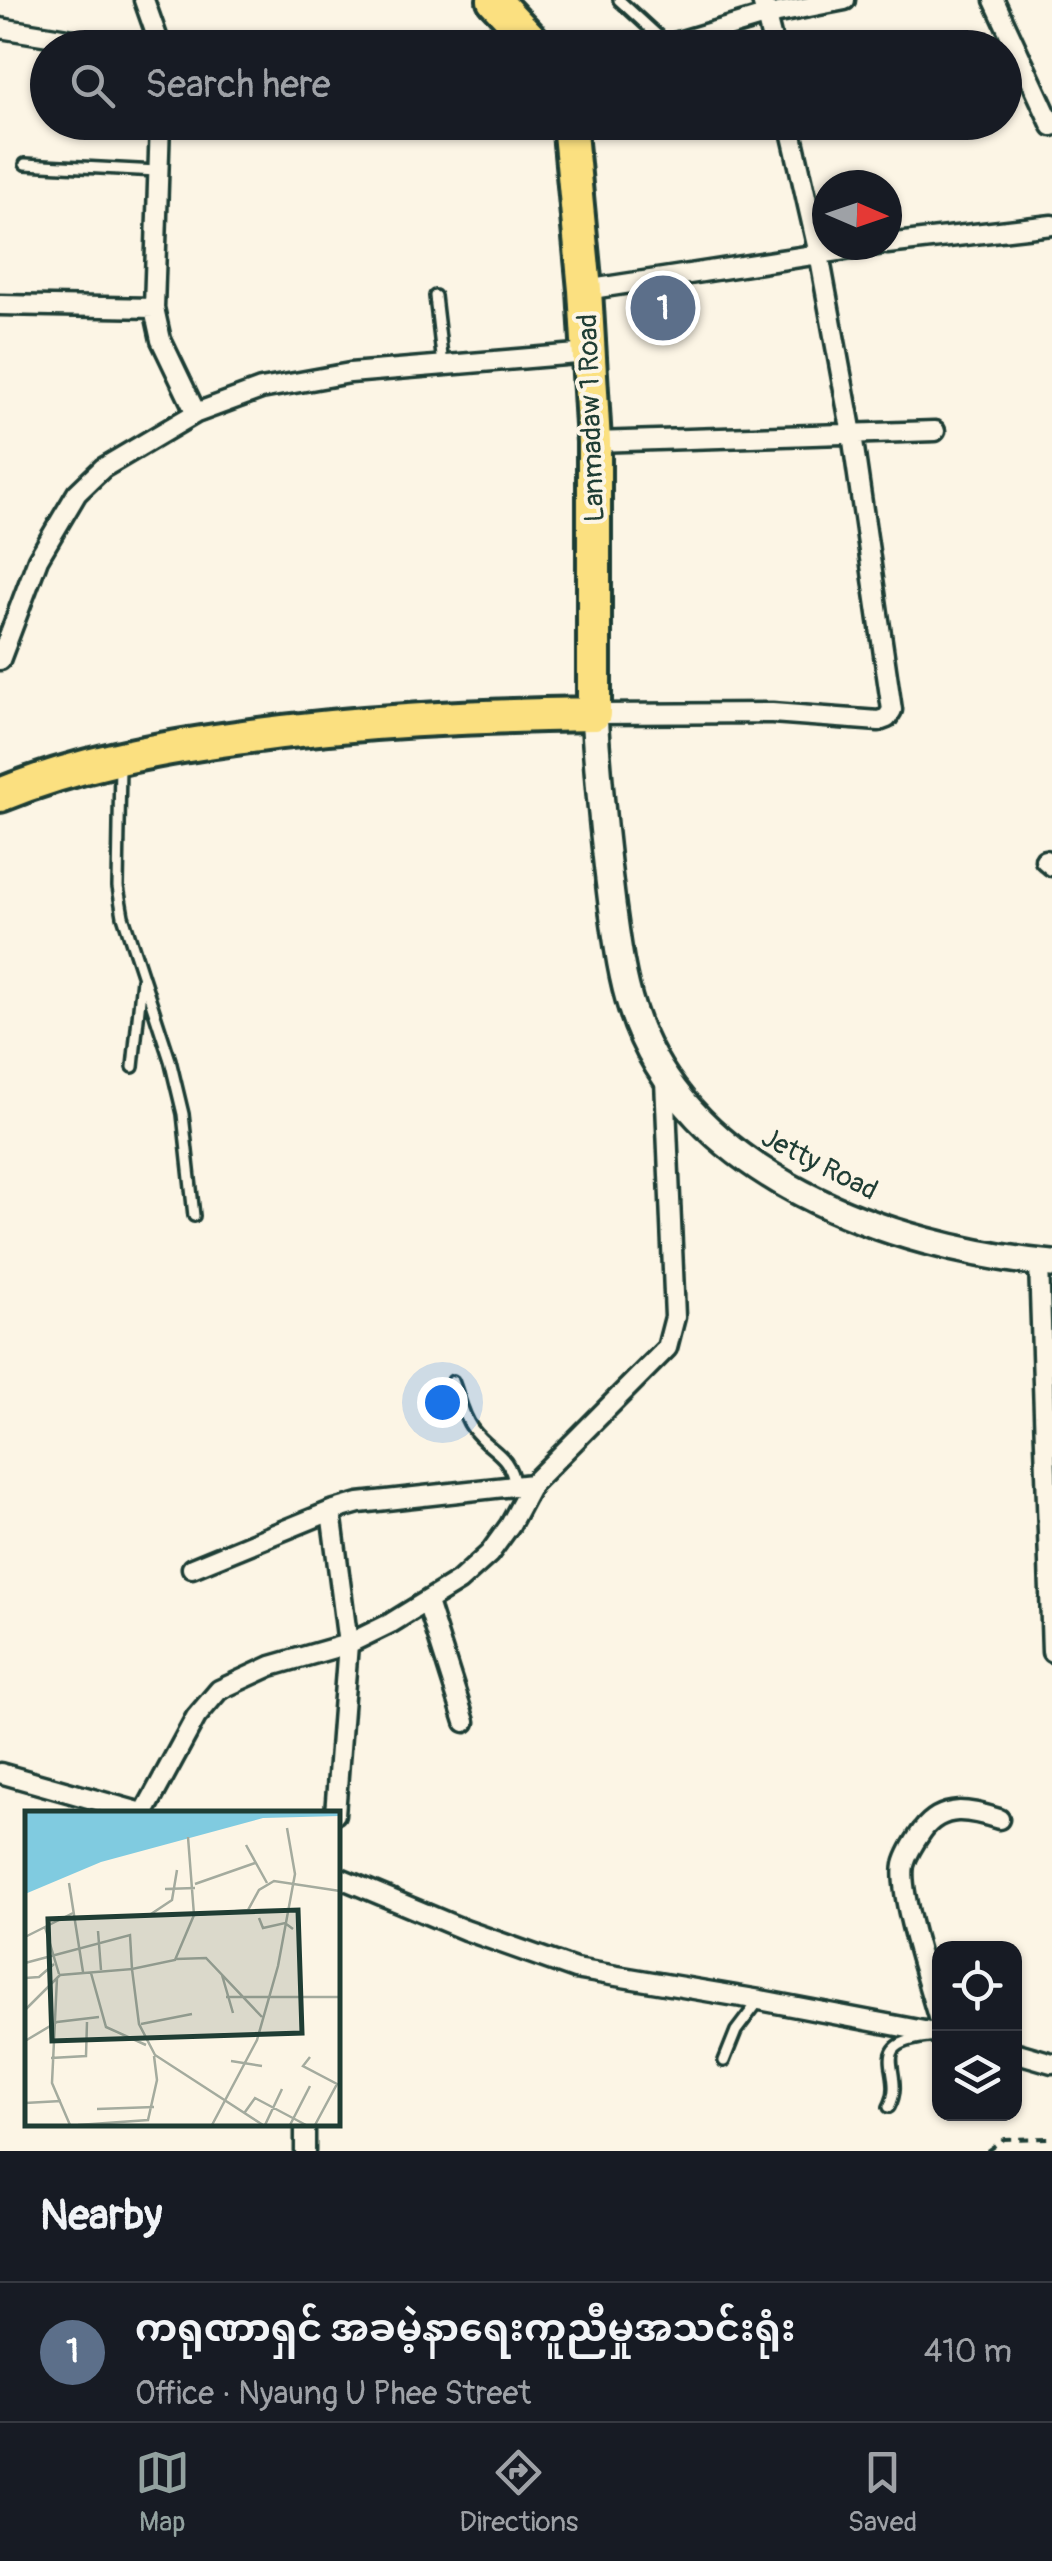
<!DOCTYPE html>
<meta charset="utf-8">
<style>
:root{--surface:#171b24;--page:#20242c;--text:#f1f3f6;--muted:#9ea1a6;--line:#363941;--accent:#92a19f}
body{margin:0;font-family:Pangolin,"Noto Sans Myanmar",sans-serif;background:var(--page);color:var(--text)}
.controls{position:absolute;right:30px;bottom:30px;display:grid;overflow:hidden;border-radius:20px;box-shadow:0 2px 8px #0004}
.controls button{width:90px;height:90px;display:grid;place-items:center;padding:0;border:0;border-bottom:2px solid var(--line);background:var(--surface);color:var(--text);font:50px sans-serif}
.compass{position:absolute;left:812px;top:170px;width:90px;height:90px;border-radius:50%;background:var(--surface);box-shadow:0 2px 8px #0004;rotate:92deg}
.you{position:absolute;left:442px;top:1402px;width:35px;height:35px;margin:-25px;border:8px solid #fff;border-radius:50%;background:#1a73e8;box-shadow:0 0 0 15px #1a73e833}
.badge{display:grid;place-items:center;width:65px;height:65px;border-radius:50%;background:var(--accent);color:#fff;font-size:32px;font-weight:700}
.pin{position:absolute;translate:-50% -50%;border:5px solid #fff;box-shadow:0 2px 10px #0006}
.list{margin:0;padding:0;list-style:none}
h2{display:flex;justify-content:space-between;align-items:center;height:130px;margin:0;padding:0 40px;font-size:42px}
h2 small{font-size:32px;font-weight:400;color:var(--muted)}
.list li{display:grid;grid-template-columns:65px 1fr auto;gap:30px;align-items:center;box-sizing:border-box;height:140px;padding:0 40px;border-top:2px solid var(--line)}
.list b{display:block;font-size:38px;white-space:nowrap}
.list p{margin:0;font-size:32px;white-space:nowrap;color:var(--muted)}
.list em{font-size:32px;font-style:normal;color:var(--muted)}
.icon{flex:none;width:55px;height:55px;fill:none;stroke:currentColor;stroke-width:2;stroke-linecap:round;stroke-linejoin:round}
.map{position:relative;flex:none;width:1052px;height:2151px;overflow:hidden}
.search{position:absolute;background:var(--surface);box-shadow:0 2px 8px #0004;left:30px;right:30px;top:30px;height:110px;display:flex;align-items:center;gap:25px;box-sizing:border-box;padding:0 35px;border-radius:55px;color:var(--muted);font-size:38px}
.sheet{height:270px;background:var(--surface)}
nav{display:flex;justify-content:space-around;align-items:center;box-sizing:border-box;height:140px;border-top:2px solid var(--line);background:var(--surface);font-size:28px;color:var(--muted)}
nav a{display:grid;justify-items:center;gap:5px}
nav .on{color:var(--accent)}
.map>svg:first-child{display:block}
.lines{fill:none;stroke-linecap:round;stroke-linejoin:round}
.lane-casing{stroke:#1f3d34;stroke-width:16}
.street-casing{stroke:#1f3d34;stroke-width:25}
.secondary-casing{stroke:#1f3d34;stroke-width:32}
.highway-casing{stroke:#1f3d34;stroke-width:40}
.path{stroke:#1f3d34;stroke-width:4;stroke-dasharray:10 8;stroke-linecap:butt}
.lane{stroke:#fcf5e5;stroke-width:9}
.street{stroke:#fcf5e5;stroke-width:18}
.secondary{stroke:#fcf5e5;stroke-width:25}
.highway{stroke:#fbe080;stroke-width:32}
.wall{fill:#c29d7e;stroke:#1f3d34;stroke-width:2.5}
.building{fill:#e2b692;stroke:#1f3d34;stroke-width:2.5}
.labels{text-anchor:middle;stroke-width:8;stroke-linejoin:round;paint-order:stroke}
.street-label{font-size:28px;fill:#1f3d34;stroke:#fcf5e5}
.inset-river{fill:none;stroke:#80cbe0;stroke-width:5}
.inset-road{fill:none;stroke:#a4ab9e;stroke-width:2.5}
.view{fill:#1f3d34;fill-opacity:0.15;stroke:#1f3d34;stroke-width:5}
.inset-edge{fill:none;stroke:#1f3d34;stroke-width:5}
</style>
<div class="map">
<svg width="1052" height="2151" viewBox="0 0 1052 2151">
<rect width="100%" height="100%" fill="#fcf5e5"/>
<filter id="ink" filterUnits="userSpaceOnUse"><feTurbulence type="fractalNoise" baseFrequency=".01" numOctaves="2"/><feDisplacementMap in="SourceGraphic" scale="20" xChannelSelector="R" yChannelSelector="G"/><feConvolveMatrix kernelMatrix="1 2 1 2 8 2 1 2 1" color-interpolation-filters="sRGB"/></filter>
<g filter="url(#ink)">
<g class="lines">
<g class="lane-casing">
<path id="lane" d="M619,0L667,44
M25,164L157,171
M435,296L443,365
M120,764L118,887L123,916L170,1060L183,1114L194,1216
M133,1067L142,979
M453,1381C459,1396 462,1414 472,1428C490,1453 509,1451 515,1486
M724,2061L736,2031L758,2002
M889,2107C908,2072 863,2045 928,2037"/>
</g>
<g class="street-casing">
<path id="street" d="M144,0L161,48
M762,0L774,48
M994,0L1052,126
M0,28L123,48
M658,48L768,15L845,0
M160,122L154,308L161,340L196,413
M887,244L1052,225
M585,290L878,245
M0,305L154,308
M594,442L935,431
M0,660L38,559L77,493L103,468L196,413L261,389L350,373L589,353
M594,714L772,713L879,721L887,718L892,710L852,434L819,254L789,122
M1045,860L1052,866
M1039,1263L1052,1652
M331,1511L348,1644L335,1814
M192,1568L331,1511L359,1503L532,1484
M427,1602L465,1722
M0,1773L146,1814
M144,1813L196,1717L219,1690L271,1666L348,1644L391,1623L459,1581L489,1554L510,1525L532,1484L667,1348L675,1317L665,1080
M338,1877L465,1930L575,1969L760,2000L940,2034
M940,2024C931,1991 898,1894 904,1865C907,1853 915,1841 922,1831C943,1803 970,1810 999,1819
M1014,2052L1052,2063
M305,2124V2151"/>
</g>
<g class="secondary-casing">
<path id="secondary" d="M594,714C598,778 604,841 612,904C617,940 621,975 632,1009C686,1177 892,1248 1052,1264"/>
</g>
<g class="highway-casing">
<path id="highway" d="M494,0L539,48
M0,795C76,764 155,749 236,738C355,721 474,716 594,714V442L585,290L569,122"/>
</g>
<path class="path" d="M987,2151L1004,2139L1052,2138"/>
<use href="#lane" class="lane"/>
<use href="#street" class="street"/>
<use href="#secondary" class="secondary"/>
<use href="#highway" class="highway"/>
</g>
<path class="wall" d="M669,298L672,316L656,318L654,313Z"/>
<path class="building" d="M598,43L599,48H574V45Z
M668,294L670,311L654,313L652,296Z"/>
</g>
<g class="labels">
<g class="street-label">
<text transform="translate(590 418) rotate(-92)" y="10">Lanmadaw 1 Road</text>
<text transform="translate(820 1163) rotate(27)" y="10">Jetty Road</text>
</g>
</g>
<g transform="translate(25 1811)">
<rect width="315" height="315" fill="#fcf5e5"/>
<path d="M0,1H315V5L238,7L76,51L0,83Z" fill="#80cbe0"/>
<path class="inset-river" d="M161,23L162,14L182,1"/>
<path class="inset-road" d="M221,34L242,72M44,72L58,161M170,73L230,52M140,78L170,77M169,104L223,99L234,79L249,70L315,80M123,105L147,89L152,59M234,107L238,117L260,112L268,118M20,116L34,163M73,120L76,159M0,126L48,102M151,148L181,147L237,206M0,152L105,124L107,158L150,149L169,104L163,26M66,162L81,216L121,234M197,164L208,202M0,167L14,166L29,153M32,167L27,272L45,314M201,186H315M0,199L35,164L107,158L114,213L130,244L238,314M116,213L167,203M0,230L32,211L74,206M285,246L278,255L312,273L290,314M26,247L61,245L62,211M206,250L237,255M0,292L36,290M72,298L129,296M220,301L230,287L281,314M53,314L123,309L132,269L129,245M187,314L232,229L253,155L270,63L262,17M240,314L257,278M265,314L285,275"/>
<path class="view" d="M273,99L277,222L27,230L23,108Z"/>
<rect width="315" height="315" class="inset-edge"/>
</g>
</svg>
<div class="controls">
<button><svg class="icon" aria-label="locate" viewBox="0 0 24 24"><circle cx="12" cy="12" r="6"/><path d="M12 2v4M12 18v4M2 12h4M18 12h4"/></svg></button>
<button><svg class="icon" aria-label="layers" viewBox="0 0 24 24"><path d="M12 4l9 5-9 5-9-5zM3 14l9 5 9-5"/></svg></button>
</div>
<svg class="compass" viewBox="-18 -18 36 36"><path d="M0-13l5 13h-10z" fill="#e53935"/><path d="M0 13l5-13h-10z" fill="#9ea1a6"/></svg>
<div class="you"></div>
<div class="pin badge" style="left:663px;top:308px;background:#5c6f8a">1</div>
<div class="search"><svg class="icon" aria-label="search" viewBox="0 0 24 24"><circle cx="10" cy="10" r="6"/><path d="M15 15l6 6"/></svg>Search here</div>
</div>
<section class="sheet">
<h2>Nearby<small></small></h2>
<ul class="list">
<li><span class="badge" style="background:#5c6f8a">1</span><div><b>ကရုဏာရှင် အခမဲ့နာရေးကူညီမှုအသင်းရုံး</b><p>Office · Nyaung U Phee Street</p></div><em>410 m</em></li>
</ul>
</section>
<nav>
<a class="on"><svg class="icon" aria-label="map" viewBox="0 0 24 24"><path d="M3 6l6-2 6 2 6-2v14l-6 2-6-2-6 2zM9 4v14M15 6v14"/></svg>Map</a>
<a><svg class="icon" aria-label="directions" viewBox="0 0 24 24"><path d="M12 3l9 9-9 9-9-9zM9 14v-3h6M13 9l2 2-2 2"/></svg>Directions</a>
<a><svg class="icon" aria-label="saved" viewBox="0 0 24 24"><path d="M7 4h10v16l-5-4-5 4z"/></svg>Saved</a>
</nav>
